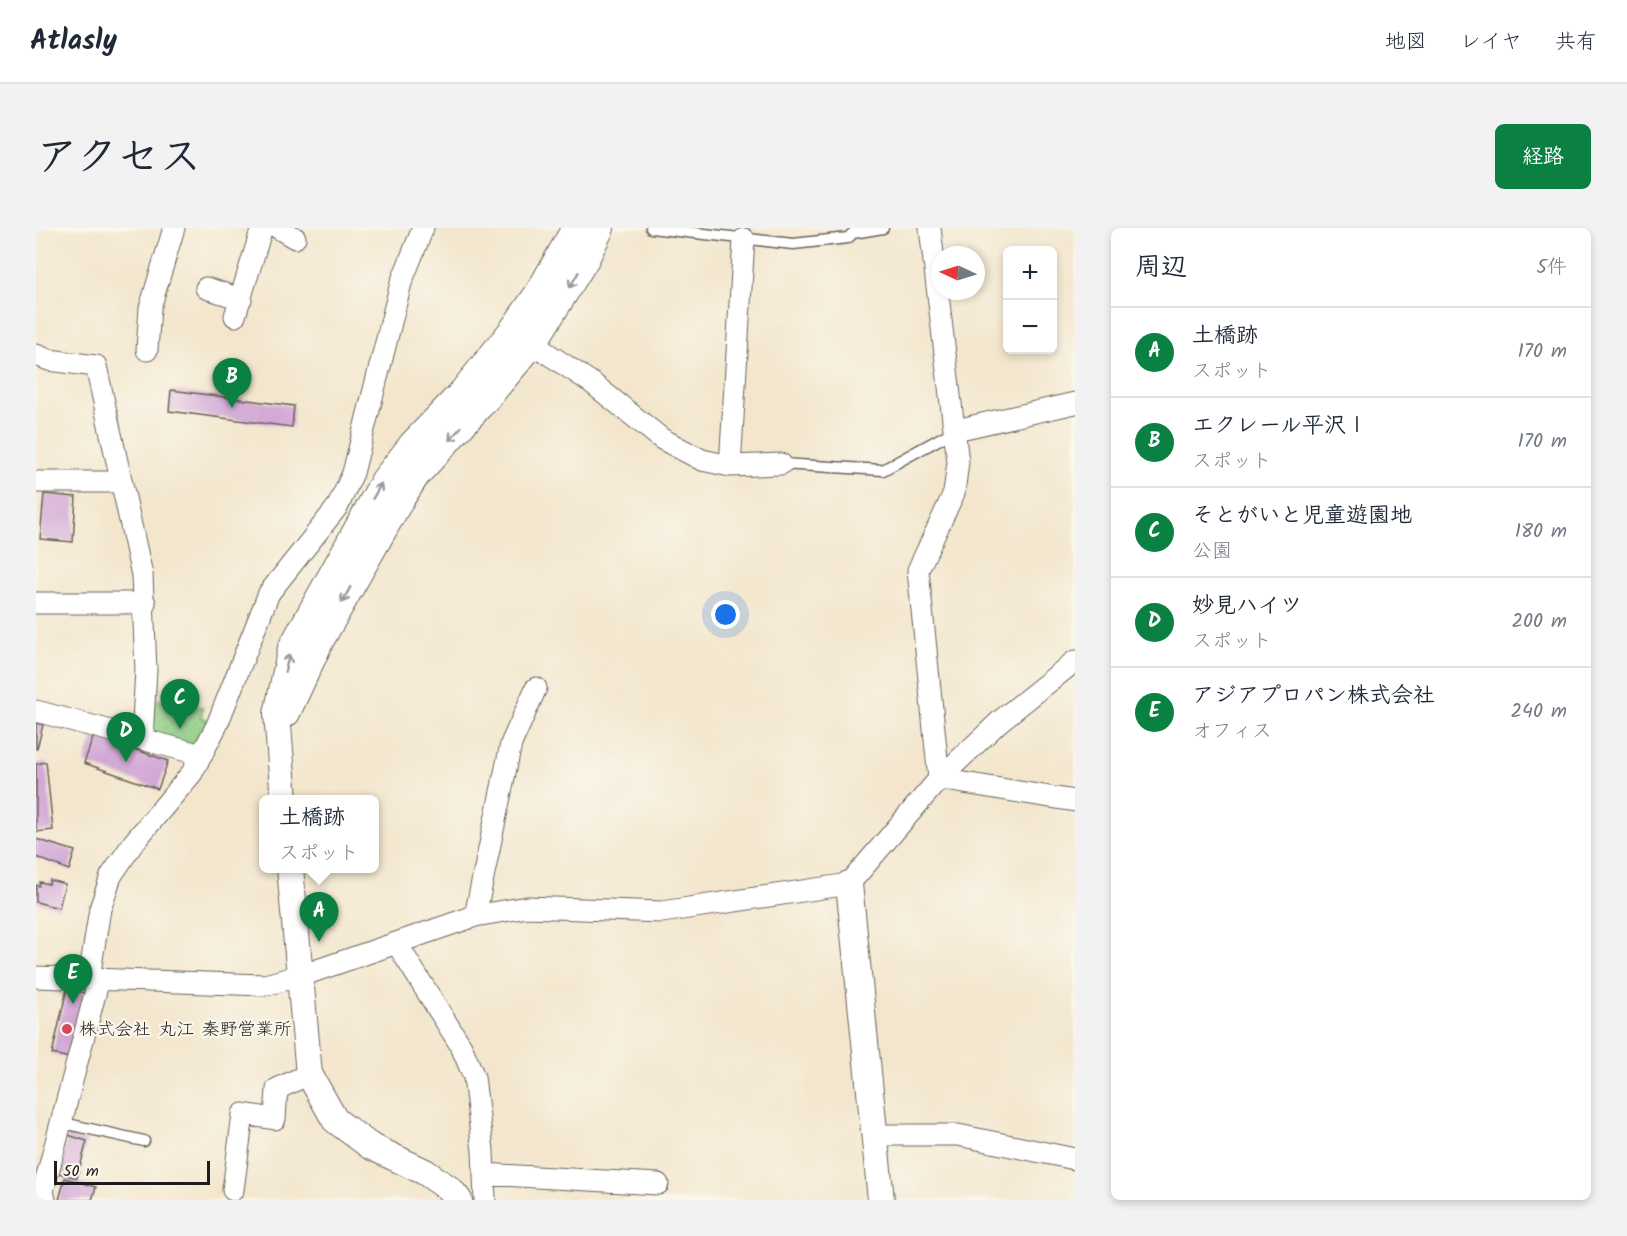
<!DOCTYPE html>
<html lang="ja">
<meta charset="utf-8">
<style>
:root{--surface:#fff;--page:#f2f2f3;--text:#1f2937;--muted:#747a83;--line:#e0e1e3;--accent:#0b8043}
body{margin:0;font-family:Kalam,"Klee One",sans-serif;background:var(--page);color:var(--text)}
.controls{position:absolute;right:18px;top:18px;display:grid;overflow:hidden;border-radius:9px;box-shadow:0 3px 9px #0003}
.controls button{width:54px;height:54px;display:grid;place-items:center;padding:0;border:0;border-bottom:2px solid var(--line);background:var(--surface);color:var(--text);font:30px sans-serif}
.compass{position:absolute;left:895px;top:18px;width:54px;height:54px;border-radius:50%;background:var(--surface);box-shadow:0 3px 9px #0003;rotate:274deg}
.scale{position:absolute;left:18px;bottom:15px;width:156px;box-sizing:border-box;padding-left:6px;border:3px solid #1c1c1c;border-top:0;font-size:16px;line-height:21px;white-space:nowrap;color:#1c1c1c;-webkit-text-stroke:4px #fbf7ec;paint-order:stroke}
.you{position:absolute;left:690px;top:387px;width:21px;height:21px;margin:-15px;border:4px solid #fff;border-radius:50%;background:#1a73e8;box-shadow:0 0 0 9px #1a73e833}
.badge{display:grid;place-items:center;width:39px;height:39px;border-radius:50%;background:var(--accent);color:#fff;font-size:20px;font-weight:700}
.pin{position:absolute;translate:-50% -50px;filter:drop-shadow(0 2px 3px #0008)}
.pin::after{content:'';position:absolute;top:32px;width:21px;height:18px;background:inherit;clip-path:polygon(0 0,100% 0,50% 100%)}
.popup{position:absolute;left:223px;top:567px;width:120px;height:78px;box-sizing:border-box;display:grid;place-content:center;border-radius:9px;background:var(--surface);filter:drop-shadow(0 2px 4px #0005);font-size:20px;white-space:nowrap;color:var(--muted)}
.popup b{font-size:22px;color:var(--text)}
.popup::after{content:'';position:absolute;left:50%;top:100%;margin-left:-12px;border:12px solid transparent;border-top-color:var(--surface)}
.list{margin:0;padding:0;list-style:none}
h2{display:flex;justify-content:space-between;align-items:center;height:78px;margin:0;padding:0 24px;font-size:26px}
h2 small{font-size:20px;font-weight:400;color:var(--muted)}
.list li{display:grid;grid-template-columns:39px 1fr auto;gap:18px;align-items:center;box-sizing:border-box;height:90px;padding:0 24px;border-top:2px solid var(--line)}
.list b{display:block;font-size:22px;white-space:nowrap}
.list p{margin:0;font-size:20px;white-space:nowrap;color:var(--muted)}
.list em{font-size:20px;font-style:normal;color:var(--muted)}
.map{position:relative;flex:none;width:1039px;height:972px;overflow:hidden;border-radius:9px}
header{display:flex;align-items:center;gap:36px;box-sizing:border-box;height:84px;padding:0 30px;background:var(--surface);border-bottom:2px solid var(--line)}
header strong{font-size:28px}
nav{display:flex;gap:33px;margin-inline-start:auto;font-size:21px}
.intro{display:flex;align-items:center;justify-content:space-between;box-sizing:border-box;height:144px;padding:0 36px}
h1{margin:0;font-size:42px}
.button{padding:15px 27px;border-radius:9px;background:var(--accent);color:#fff;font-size:21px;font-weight:700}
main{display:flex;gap:36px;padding:0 36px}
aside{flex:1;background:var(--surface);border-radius:9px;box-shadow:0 3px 9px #0003}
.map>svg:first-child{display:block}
.park{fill:url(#park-dots);stroke:#547450;stroke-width:1.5}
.building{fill:#d2a7d6}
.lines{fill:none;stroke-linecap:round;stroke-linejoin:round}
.service-casing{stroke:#67635a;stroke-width:13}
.minor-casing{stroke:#67635a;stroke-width:23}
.tertiary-casing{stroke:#67635a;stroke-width:28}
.service{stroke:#fff;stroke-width:10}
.minor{stroke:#fff;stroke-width:21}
.tertiary{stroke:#fff;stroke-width:26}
.oneway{stroke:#999}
.poi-dot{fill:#d1495b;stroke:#fbf7ec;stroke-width:2}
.labels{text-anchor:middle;stroke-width:4.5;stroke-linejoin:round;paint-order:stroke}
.poi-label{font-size:18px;fill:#1c1c1c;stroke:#fbf7ec;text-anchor:start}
</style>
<header>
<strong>Atlasly</strong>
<nav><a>地図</a><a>レイヤ</a><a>共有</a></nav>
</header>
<div class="intro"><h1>アクセス</h1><a class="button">経路</a></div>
<main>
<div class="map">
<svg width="1039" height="972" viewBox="0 0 1039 972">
<defs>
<pattern id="park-dots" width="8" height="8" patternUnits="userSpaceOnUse" patternTransform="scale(1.5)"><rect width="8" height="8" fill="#8ccc83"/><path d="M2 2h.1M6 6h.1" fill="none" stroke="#78af71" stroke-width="1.8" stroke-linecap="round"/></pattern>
</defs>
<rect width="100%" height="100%" fill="#fbf7ec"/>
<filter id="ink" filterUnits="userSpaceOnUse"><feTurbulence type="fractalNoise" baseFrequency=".0167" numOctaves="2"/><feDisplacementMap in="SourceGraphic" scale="12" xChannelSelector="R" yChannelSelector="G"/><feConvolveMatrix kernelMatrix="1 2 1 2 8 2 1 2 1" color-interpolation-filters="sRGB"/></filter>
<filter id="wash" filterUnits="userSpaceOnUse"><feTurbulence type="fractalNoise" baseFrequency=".008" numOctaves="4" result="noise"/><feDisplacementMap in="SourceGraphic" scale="24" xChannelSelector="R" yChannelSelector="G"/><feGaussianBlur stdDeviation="1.35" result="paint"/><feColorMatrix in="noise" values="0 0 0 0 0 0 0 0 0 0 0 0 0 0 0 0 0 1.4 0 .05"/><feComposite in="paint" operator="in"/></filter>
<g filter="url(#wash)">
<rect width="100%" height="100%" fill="#f3e6cd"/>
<path class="park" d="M115,471L167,479L165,489L176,494L167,514L154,519L114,507Z"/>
<g id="blocks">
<path class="building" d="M135,162L258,178L256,199L133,183Z
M8,266L40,269L37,314L4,311Z
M0,495L7,497L1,521H0Z
M58,507L132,533L122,561L48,535Z
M10,534L17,602L0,604V536Z
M0,611L39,623L33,642L0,629Z
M14,652L29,656L23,680L0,674V657L3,658L4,654L13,656Z
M31,761L49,765L34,830L16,826Z
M32,907L51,913L41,950L22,945Z
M29,950L60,959L56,972H23Z"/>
</g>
</g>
<g filter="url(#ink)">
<use href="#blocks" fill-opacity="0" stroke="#67635a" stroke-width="1.5"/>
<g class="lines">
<g class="service-casing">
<path id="service" d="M615,0L757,16L812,10L817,5L847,0
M745,236L847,242L920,202
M27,895L108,913"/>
</g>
<g class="minor-casing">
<path id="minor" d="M242,0L259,10
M894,0L922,234L918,265L882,342L903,551L1039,573
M170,60L205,71
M199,88L226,0
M485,108L556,155L626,211L666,232L694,238L745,236
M111,122L114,80L138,0
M0,127L13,132L60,138L106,347L110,442L106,511
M920,202L1039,175
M694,238L708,11
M0,254H85
M0,375H109
M0,483L166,527
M439,688L475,516L500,460
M361,716L425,818L438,849L447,923L449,972
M0,749L229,757L273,745L439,688L491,679L626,684L813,656L903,551L964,493L1039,433
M53,750L64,681L75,648L98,614L156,545L181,497L233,365L302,278L317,245L365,55L387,0
M839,907H922L1039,931
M448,946L622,956
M197,962L207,886L239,891L241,861L273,846
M9,972L7,963L63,751"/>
</g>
<g class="tertiary-casing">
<path id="tertiary" d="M251,485L285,412L364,273L381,247L455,166L497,116L550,31L565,0
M248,572L241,486L255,420L348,252L376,216L425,165L476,102L502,65L539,0
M254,640L273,846L299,892L334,918L389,944L415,962L423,972
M813,656L845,972"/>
</g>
<use href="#service" class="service"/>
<use href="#minor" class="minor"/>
<use href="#tertiary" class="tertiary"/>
</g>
<defs><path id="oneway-shaft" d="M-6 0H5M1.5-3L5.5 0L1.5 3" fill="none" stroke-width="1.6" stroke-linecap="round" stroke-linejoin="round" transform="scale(1.5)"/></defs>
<g class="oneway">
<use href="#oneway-shaft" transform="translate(538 52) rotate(120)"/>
<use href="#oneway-shaft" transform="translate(419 206) rotate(132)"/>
<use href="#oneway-shaft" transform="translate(341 263) rotate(-60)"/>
<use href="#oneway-shaft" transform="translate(310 367) rotate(119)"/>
<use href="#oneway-shaft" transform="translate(251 435) rotate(-75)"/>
</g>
</g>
<circle class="poi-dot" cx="31" cy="801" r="6"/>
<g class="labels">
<g class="poi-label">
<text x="43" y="807">株式会社 丸江 秦野営業所</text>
</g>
</g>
</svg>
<div class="controls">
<button>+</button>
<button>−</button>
</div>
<svg class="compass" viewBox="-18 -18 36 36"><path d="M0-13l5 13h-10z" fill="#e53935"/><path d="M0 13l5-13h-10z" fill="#747a83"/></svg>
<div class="scale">50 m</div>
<div class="you"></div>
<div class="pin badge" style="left:283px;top:714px">A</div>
<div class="popup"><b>土橋跡</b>スポット</div>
<div class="pin badge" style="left:196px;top:180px">B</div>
<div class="pin badge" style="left:144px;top:501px">C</div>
<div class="pin badge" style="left:90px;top:534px">D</div>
<div class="pin badge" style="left:37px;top:776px">E</div>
</div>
<aside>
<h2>周辺<small>5件</small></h2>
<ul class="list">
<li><span class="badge">A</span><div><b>土橋跡</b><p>スポット</p></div><em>170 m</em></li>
<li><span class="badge">B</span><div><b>エクレール平沢Ⅰ</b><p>スポット</p></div><em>170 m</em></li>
<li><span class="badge">C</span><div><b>そとがいと児童遊園地</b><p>公園</p></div><em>180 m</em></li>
<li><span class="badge">D</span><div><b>妙見ハイツ</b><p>スポット</p></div><em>200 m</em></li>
<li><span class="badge">E</span><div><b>アジアプロパン株式会社</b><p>オフィス</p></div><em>240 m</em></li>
</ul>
</aside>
</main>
